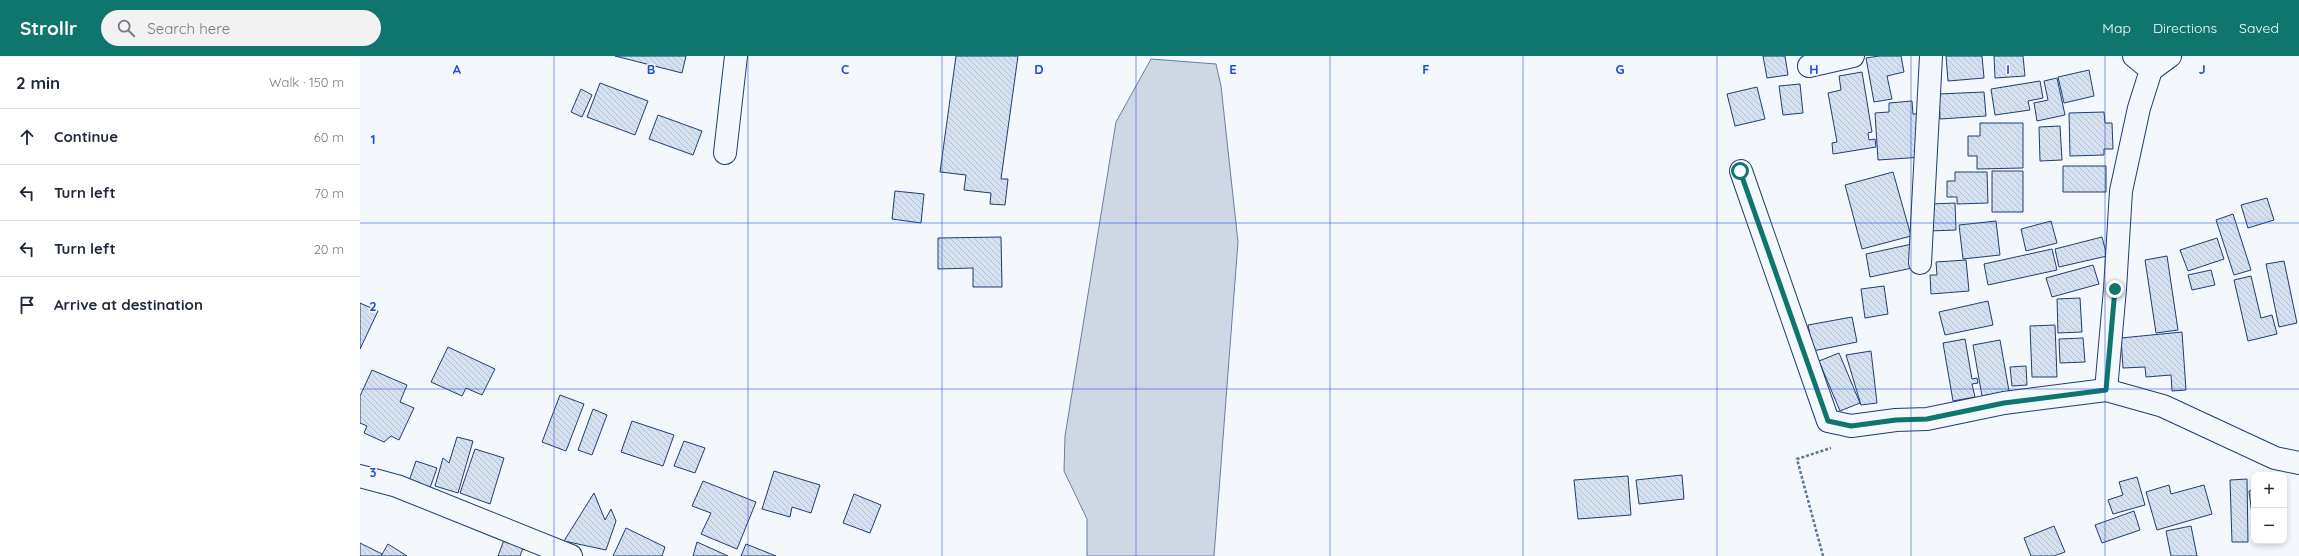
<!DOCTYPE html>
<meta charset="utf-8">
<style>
:root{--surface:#fff;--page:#f2f2f3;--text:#1f2937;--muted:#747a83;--line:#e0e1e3;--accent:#0f766e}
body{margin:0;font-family:Quicksand,sans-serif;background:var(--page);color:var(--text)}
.controls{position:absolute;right:12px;bottom:12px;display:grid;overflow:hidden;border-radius:8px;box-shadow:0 2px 6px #0003}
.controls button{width:36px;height:36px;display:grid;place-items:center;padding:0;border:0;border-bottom:1px solid var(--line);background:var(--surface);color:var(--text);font:20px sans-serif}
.stop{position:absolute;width:12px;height:12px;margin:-9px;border:3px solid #0f766e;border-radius:50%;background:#fff}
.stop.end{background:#0f766e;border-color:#fff;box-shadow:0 1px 4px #0008}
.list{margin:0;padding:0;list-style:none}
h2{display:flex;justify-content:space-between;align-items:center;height:52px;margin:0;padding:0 16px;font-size:17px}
h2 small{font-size:13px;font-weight:400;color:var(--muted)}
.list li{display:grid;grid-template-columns:26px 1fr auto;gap:12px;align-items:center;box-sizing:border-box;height:56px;padding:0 16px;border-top:1px solid var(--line)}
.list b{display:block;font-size:15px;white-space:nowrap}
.list em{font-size:13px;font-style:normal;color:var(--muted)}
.icon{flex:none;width:22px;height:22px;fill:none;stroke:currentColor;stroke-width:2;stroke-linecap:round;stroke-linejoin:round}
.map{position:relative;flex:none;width:1939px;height:500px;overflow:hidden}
header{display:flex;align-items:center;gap:24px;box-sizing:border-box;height:56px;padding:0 20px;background:var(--accent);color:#fff}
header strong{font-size:19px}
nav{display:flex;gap:22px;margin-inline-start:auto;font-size:14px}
.search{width:280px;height:36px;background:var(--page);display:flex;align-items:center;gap:10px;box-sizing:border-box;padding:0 14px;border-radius:22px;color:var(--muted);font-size:15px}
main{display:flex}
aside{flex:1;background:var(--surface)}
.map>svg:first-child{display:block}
.water{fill:#cfd7e4;stroke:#687fa3}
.building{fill:url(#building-back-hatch);stroke:#1d3f73}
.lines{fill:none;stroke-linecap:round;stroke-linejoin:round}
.minor-casing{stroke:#1d3f73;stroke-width:24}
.path{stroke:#5e769c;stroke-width:2.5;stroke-dasharray:3 2;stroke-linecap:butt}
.minor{stroke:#f4f7fb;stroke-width:22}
.route{stroke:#0f766e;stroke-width:5}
.grid{fill:none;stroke:#1d4ed8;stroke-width:1;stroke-opacity:0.55}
.grid-label{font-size:13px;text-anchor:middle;font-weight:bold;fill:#1d4ed8;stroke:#f4f7fb;stroke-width:3;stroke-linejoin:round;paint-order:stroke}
</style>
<header>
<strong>Strollr</strong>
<div class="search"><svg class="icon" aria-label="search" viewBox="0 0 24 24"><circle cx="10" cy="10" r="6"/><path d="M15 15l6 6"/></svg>Search here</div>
<nav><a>Map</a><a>Directions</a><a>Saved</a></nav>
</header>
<main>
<aside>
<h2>2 min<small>Walk · 150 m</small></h2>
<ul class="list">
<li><svg class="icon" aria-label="ahead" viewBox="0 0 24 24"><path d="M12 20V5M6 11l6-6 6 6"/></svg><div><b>Continue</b></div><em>60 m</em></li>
<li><svg class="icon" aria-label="left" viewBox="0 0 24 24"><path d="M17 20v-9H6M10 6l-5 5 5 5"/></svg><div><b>Turn left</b></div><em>70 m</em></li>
<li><svg class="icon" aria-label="left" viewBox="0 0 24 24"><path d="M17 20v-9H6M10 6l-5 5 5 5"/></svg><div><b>Turn left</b></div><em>20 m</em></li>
<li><svg class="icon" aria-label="arrive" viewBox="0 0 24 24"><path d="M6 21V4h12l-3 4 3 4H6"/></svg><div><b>Arrive at destination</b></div></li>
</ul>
</aside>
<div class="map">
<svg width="1939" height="500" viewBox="0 0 1939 500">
<defs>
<pattern id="building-back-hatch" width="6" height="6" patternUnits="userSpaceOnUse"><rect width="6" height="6" fill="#d5e0f0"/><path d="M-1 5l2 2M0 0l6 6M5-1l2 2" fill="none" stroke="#b6c1d1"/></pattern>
</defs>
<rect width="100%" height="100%" fill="#f4f7fb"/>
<path class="water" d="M791,3L856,8L861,30L878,186L854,500H727V463L704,415L705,380L756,66Z"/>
<path class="building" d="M255,0H326L322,17Z
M596,0H658L641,123H648L645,149L630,148L631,137L604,134L606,119L580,116Z
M1403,0H1425L1428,19L1407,22Z
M1519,0H1541L1544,16L1527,20L1532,43L1514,46L1506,2Z
M1586,0H1622L1624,22L1588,25Z
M1634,0H1663L1665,20L1635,22Z
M1729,14L1734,40L1704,47L1698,21Z
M1502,16L1512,76L1508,77L1509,84L1515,83L1516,91L1473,98L1472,87L1477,86L1468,37L1481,34L1479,20Z
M1697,22L1705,59L1677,65L1674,47L1688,44L1684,25Z
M1680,25L1683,42L1668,45L1670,54L1635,59L1631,33Z
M240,27L288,45L275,79L227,61Z
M1440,28L1443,57L1423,59L1419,30Z
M1397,31L1405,63L1375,70L1367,38Z
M221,33L232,39L222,61L211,56Z
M1624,36L1626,60L1580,63L1579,38Z
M1552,45L1553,58H1560L1563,101L1518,104L1515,57L1529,56V47Z
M1744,56L1745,67H1752L1753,93H1744V99L1710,100L1709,57Z
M298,59L342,75L333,99L289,83Z
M1620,67H1663V112L1617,113V100H1608V80H1620Z
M1700,70L1702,104L1680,105L1679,71Z
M1703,110H1746V136H1703Z
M1632,115H1663V156H1632Z
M1533,116L1551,180L1502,193L1485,129Z
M1595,116H1627L1628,147L1597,148V141H1587V125H1595Z
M535,135L564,138L561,167L532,163Z
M1907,142L1914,164L1888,172L1881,149Z
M1595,147L1596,174L1569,175V148Z
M1873,158L1891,214L1874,219L1856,164Z
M1636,165L1640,199L1603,203L1599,169Z
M1691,165L1697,187L1666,195L1661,173Z
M641,181L642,231H613V212L578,213V182Z
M1742,181L1747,200L1699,211L1695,193Z
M1857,182L1864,203L1828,215L1820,194Z
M1552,188L1557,211L1510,221L1506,198Z
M1692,193L1697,214L1628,229L1624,208Z
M1807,200L1818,274L1796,277L1785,204Z
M1606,204L1609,235L1571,238L1570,219H1577L1576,206Z
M1924,205L1937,267L1919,271L1906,208Z
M1733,209L1739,228L1692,241L1686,222Z
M1851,214L1855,229L1832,234L1828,219Z
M1891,220L1901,262L1912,259L1917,278L1888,285L1874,224Z
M1524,230L1528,258L1505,262L1501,233Z
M1720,242L1722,276L1698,277L1697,243Z
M1628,245L1633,269L1585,279L1579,256Z
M0,247L18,255L0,293Z
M1492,261L1497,286L1453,295L1448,269Z
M1695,269L1697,321H1672L1670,270Z
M1822,276L1826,334L1812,335L1811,319L1786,321L1785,311L1763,312L1761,282Z
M1723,282L1725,306L1700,307L1699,283Z
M1605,283L1612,323L1617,322L1618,327L1612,328L1615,341L1593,345L1583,287Z
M1640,284L1649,335L1622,340L1613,289Z
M88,291L135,313L122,339L106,332L102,340L71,326Z
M1511,295L1517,347L1501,349L1486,299Z
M1479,297L1500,347L1480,355L1459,305Z
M1666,310L1667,329L1652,330L1650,311Z
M12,314L47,329L40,346L54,352L39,384L31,380L24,386L4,377L7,370L0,367V340Z
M200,339L224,348L206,395L182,386Z
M233,353L247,359L232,399L218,394Z
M272,365L314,379L303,410L261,396Z
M97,381L113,385L98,437L75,430L83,402L89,407Z
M324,385L345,392L335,417L314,410Z
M115,393L144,402L130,448L100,437Z
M56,405L77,412L70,432L49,425Z
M414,415L460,429L451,457L432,451L430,461L402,453Z
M1322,419L1324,443L1279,448L1276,424Z
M1268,420L1271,459L1218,463L1214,424Z
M1777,421L1785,449L1753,458L1748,444L1763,439L1759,426Z
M1887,423L1888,486H1872L1870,424Z
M343,425L396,446L377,493L341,478L351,457L332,450Z
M1809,429L1811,438L1844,429L1852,458L1797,474L1786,436Z
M1894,434V466H1893L1889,435Z
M234,437L245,464L251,453L256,465L246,494L204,485Z
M494,438L521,449L510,477L483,467Z
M1774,455L1780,474L1742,487L1735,469Z
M1694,470L1705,496L1694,500H1671L1664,482Z
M1831,470L1837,500H1811L1806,475Z
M266,472L305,491L302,500H253Z
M144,484L163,492L160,500H138Z
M337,486L368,500H333Z
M0,487L22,498L21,500H0Z
M28,488L47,500H21Z
M386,488L416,500H381Z"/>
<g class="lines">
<g class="minor-casing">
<path id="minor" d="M1774,0L1791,14
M1449,10L1493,0
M365,97L376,0
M1381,115L1468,365L1491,370L1536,364L1567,363L1644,347L1746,334L1803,350L1915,402L1939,407
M1560,207L1571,0
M1746,334L1755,233L1761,135L1779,52L1791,14L1810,0
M0,420L37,430L211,500"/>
</g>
<path class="path" d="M1463,500L1437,403L1471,392"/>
<use href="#minor" class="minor"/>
</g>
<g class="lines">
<path class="route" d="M1380,115L1468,365L1491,370L1536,364L1567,363L1644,347L1746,334L1755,233"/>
</g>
<path class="grid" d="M194,0V500M388,0V500M582,0V500M776,0V500M970,0V500M1163,0V500M1357,0V500M1551,0V500M1745,0V500M0,167H1939M0,333H1939"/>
<g class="grid-label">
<text x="97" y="18">A</text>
<text x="291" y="18">B</text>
<text x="485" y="18">C</text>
<text x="679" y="18">D</text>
<text x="873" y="18">E</text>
<text x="1066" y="18">F</text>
<text x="1260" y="18">G</text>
<text x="1454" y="18">H</text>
<text x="1648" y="18">I</text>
<text x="1842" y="18">J</text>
<text x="13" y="88">1</text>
<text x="13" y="255">2</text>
<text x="13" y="421">3</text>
</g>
</svg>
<div class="controls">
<button>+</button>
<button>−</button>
</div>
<div class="stop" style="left:1380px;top:115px"></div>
<div class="stop end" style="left:1755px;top:233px"></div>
</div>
</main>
